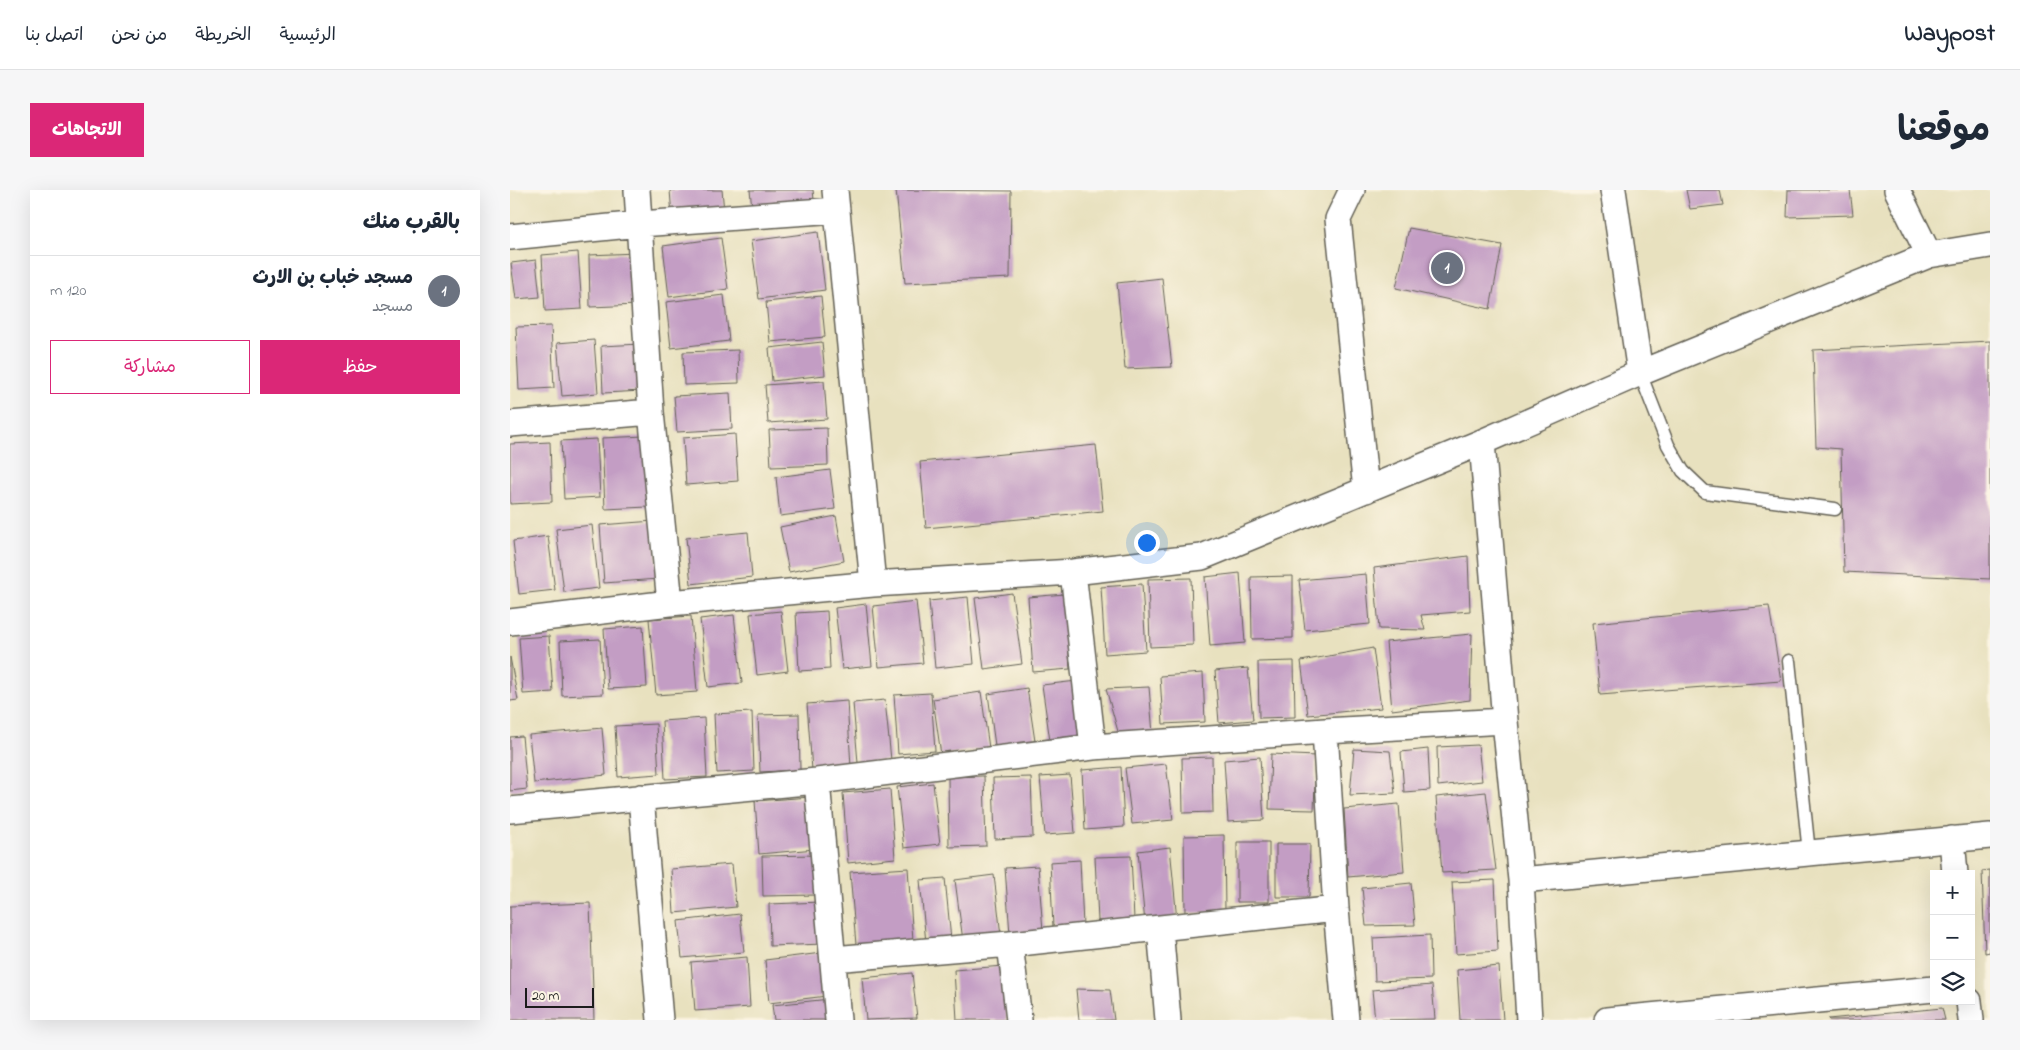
<!DOCTYPE html>
<html lang="ar">
<meta charset="utf-8">
<style>
:root{--surface:#fff;--page:#f6f6f7;--text:#1f2937;--muted:#747a83;--line:#e0e1e3;--accent:#db2777}
body{margin:0;font-family:"Indie Flower","Playpen Sans Arabic",sans-serif;background:var(--page);color:var(--text);direction:rtl}
.controls{position:absolute;right:15px;bottom:15px;display:grid;overflow:hidden;border-radius:0px;box-shadow:0 5px 20px #0002}
.controls button{width:45px;height:45px;display:grid;place-items:center;padding:0;border:0;border-bottom:1px solid var(--line);background:var(--surface);color:var(--text);font:25px sans-serif}
.scale{position:absolute;left:15px;bottom:12px;width:69px;box-sizing:border-box;padding-left:5px;border:2px solid #1c1c1c;border-top:0;font-size:14px;line-height:18px;white-space:nowrap;color:#1c1c1c;-webkit-text-stroke:4px #fcf5e5;paint-order:stroke}
.you{position:absolute;left:636px;top:352px;width:18px;height:18px;margin:-12px;border:4px solid #fff;border-radius:50%;background:#1a73e8;box-shadow:0 0 0 8px #1a73e833}
.badge{display:grid;place-items:center;width:32px;height:32px;border-radius:50%;background:var(--accent);color:#fff;font-size:16px;font-weight:700}
.pin{position:absolute;translate:-50% -50%;border:2px solid #fff;box-shadow:0 1px 5px #0006}
.list{margin:0;padding:0;list-style:none}
h2{display:flex;justify-content:space-between;align-items:center;height:65px;margin:0;padding:0 20px;font-size:21px}
h2 small{font-size:16px;font-weight:400;color:var(--muted)}
.list li{display:grid;grid-template-columns:32px 1fr auto;gap:15px;align-items:center;box-sizing:border-box;height:70px;padding:0 20px;border-top:1px solid var(--line)}
.list b{display:block;font-size:19px;white-space:nowrap}
.list p{margin:0;font-size:16px;white-space:nowrap;color:var(--muted)}
.list em{font-size:16px;font-style:normal;color:var(--muted)}
.actions{display:flex;gap:10px;padding:15px 20px}
.actions a{flex:1;padding:11px 0;border:1px solid var(--accent);border-radius:0px;text-align:center;font-size:18px;color:var(--accent)}
.actions .main{background:var(--accent);color:#fff}
.icon{flex:none;width:28px;height:28px;fill:none;stroke:currentColor;stroke-width:2;stroke-linecap:round;stroke-linejoin:round}
.map{position:relative;flex:none;width:1480px;height:830px;overflow:hidden;direction:ltr;border-radius:0px}
header{display:flex;align-items:center;gap:30px;box-sizing:border-box;height:70px;padding:0 25px;background:var(--surface);border-bottom:1px solid var(--line)}
header strong{font-size:24px}
nav{display:flex;gap:28px;margin-inline-start:auto;font-size:18px}
.intro{display:flex;align-items:center;justify-content:space-between;box-sizing:border-box;height:120px;padding:0 30px}
h1{margin:0;font-size:35px}
.button{padding:12px 22px;border-radius:0px;background:var(--accent);color:#fff;font-size:18px;font-weight:700}
main{display:flex;gap:30px;padding:0 30px}
aside{flex:1;background:var(--surface);border-radius:0px;box-shadow:0 5px 20px #0002}
.map>svg:first-child{display:block}
.building{fill:#c39dc4}
.lines{fill:none;stroke-linecap:round;stroke-linejoin:round}
.service-casing{stroke:#636155;stroke-width:15}
.minor-casing{stroke:#636155;stroke-width:28}
.service{stroke:#fff;stroke-width:12}
.minor{stroke:#fff;stroke-width:25}
</style>
<header>
<strong>Waypost</strong>
<nav><a>الرئيسية</a><a>الخريطة</a><a>من نحن</a><a>اتصل بنا</a></nav>
</header>
<div class="intro"><h1>موقعنا</h1><a class="button">الاتجاهات</a></div>
<main>
<div class="map">
<svg width="1480" height="830" viewBox="0 0 1480 830">
<rect width="100%" height="100%" fill="#fcf5e5"/>
<filter id="ink" filterUnits="userSpaceOnUse"><feTurbulence type="fractalNoise" baseFrequency=".02" numOctaves="2"/><feDisplacementMap in="SourceGraphic" scale="10" xChannelSelector="R" yChannelSelector="G"/><feConvolveMatrix kernelMatrix="1 2 1 2 8 2 1 2 1" color-interpolation-filters="sRGB"/></filter>
<filter id="wash" filterUnits="userSpaceOnUse"><feTurbulence type="fractalNoise" baseFrequency=".0096" numOctaves="4" result="noise"/><feDisplacementMap in="SourceGraphic" scale="20" xChannelSelector="R" yChannelSelector="G"/><feGaussianBlur stdDeviation="1.12" result="paint"/><feColorMatrix in="noise" values="0 0 0 0 0 0 0 0 0 0 0 0 0 0 0 0 0 1.4 0 .05"/><feComposite in="paint" operator="in"/></filter>
<g filter="url(#wash)">
<rect width="100%" height="100%" fill="#e8e1bf"/>
<g id="blocks">
<path class="building" d="M160,0H212L214,21L162,26Z
M240,0H303L304,10L242,17Z
M386,0L501,1L500,88L395,93Z
M1176,0H1210L1213,15L1180,19Z
M1278,0H1340L1343,25L1277,27Z
M899,38L992,55L980,119L886,98Z
M308,42L315,100L249,109L241,51Z
M211,48L218,99L159,107L153,56Z
M68,62L72,119L35,121L32,65Z
M126,63L128,115L80,117L79,65Z
M26,70L30,107L6,109L1,73Z
M652,88L662,177L615,179L607,93Z
M214,105L219,151L161,158L156,112Z
M311,106L315,147L260,152L256,112Z
M41,136L44,198L9,200L6,137Z
M84,150L88,203L52,206L47,153Z
M1480,151V389L1334,382L1331,259L1306,257L1303,160Z
M312,152L315,185L262,191L259,158Z
M131,154L133,201L93,203L91,156Z
M228,160L229,193L174,195L173,162Z
M314,191L317,229L258,233L255,195Z
M220,203L222,239L167,242L164,206Z
M317,238L318,275L261,277L259,240Z
M225,244L228,291L176,295L173,248Z
M135,246L138,317L95,319L92,248Z
M87,249L90,307L54,309L51,251Z
M40,252L42,312L0,314V254Z
M586,255L593,321L416,338L410,272Z
M320,280L325,319L270,326L266,287Z
M326,326L334,371L279,382L270,337Z
M144,331L148,389L94,393L90,335Z
M82,335L89,398L54,402L46,339Z
M238,342L242,387L181,394L176,348Z
M38,346L45,400L9,404L3,351Z
M958,366L960,421L911,425L915,440L869,439L864,378Z
M730,383L735,453L700,456L695,387Z
M856,384L860,434L795,440L789,390Z
M783,386V448L742,449L741,387Z
M681,388L683,455L640,457L638,389Z
M632,394L636,461L595,464L591,397Z
M502,403L512,474L474,479L465,408Z
M555,404L560,479L523,482L518,407Z
M458,407L464,474L425,478L419,411Z
M406,411L413,473L369,477L363,416Z
M356,414L362,476L332,479L325,418Z
M1259,416L1271,491L1090,505L1083,433Z
M271,421L278,481L247,485L240,424Z
M317,421L320,479L289,481L286,423Z
M224,425L232,493L198,497L190,429Z
M181,426L187,502L146,505L139,429Z
M133,436L137,497L98,499L94,439Z
M962,444L960,510L882,520L876,452Z
M39,446L43,502L13,504L9,448Z
M90,449L93,504L52,506L50,451Z
M863,458L871,518L798,525L791,471Z
M0,467L8,510L0,511Z
M784,471L785,527L749,528L748,472Z
M738,478L743,530L709,533L705,481Z
M693,483L695,532L653,534L650,486Z
M567,491L574,547L540,551L532,495Z
M639,497L643,544L609,545L596,499Z
M517,498L526,558L486,563L478,504Z
M471,502L479,558L431,565L423,509Z
M421,503L425,561L388,564L384,505Z
M375,510L381,570L348,573L343,513Z
M337,511L341,577L302,580L297,514Z
M242,522L244,581L207,583L204,524Z
M289,524L290,580L250,582L248,525Z
M194,528L197,587L155,589L152,531Z
M146,534L149,584L108,587L105,536Z
M92,538L96,585L24,593L19,545Z
M12,546L17,599L0,601V547Z
M968,555L972,591L928,596L927,557Z
M844,559L880,561L885,603L840,605Z
M918,559L920,600L894,602L891,562Z
M761,564L806,566L804,620L759,619Z
M702,567L703,622L673,623L672,568Z
M750,567L754,630L718,632L714,570Z
M656,574L663,630L622,634L615,578Z
M611,577L614,637L575,640L572,580Z
M560,585L565,643L535,645L530,587Z
M474,586L476,656L439,657L438,587Z
M521,587L523,647L485,649L483,588Z
M423,593L430,654L394,658L387,597Z
M380,599L385,668L338,673L333,603Z
M976,602L986,680L932,683L926,607Z
M301,607L305,659L249,664L245,611Z
M889,614L894,682L838,687L834,619Z
M714,645L715,722L675,723L674,646Z
M727,652H759V712H727Z
M766,654H800L799,707H766Z
M660,657L667,730L635,733L628,661Z
M307,665L308,705L253,706L252,666Z
M621,666L624,729L588,731L585,667Z
M570,670L573,736L543,737L540,672Z
M222,674L226,717L164,723L161,679Z
M528,676L533,741L500,744L495,678Z
M398,678L403,751L346,755L340,682Z
M1480,680V762L1475,763L1472,681Z
M484,685L491,746L453,751L445,690Z
M435,688L441,750L416,753L410,690Z
M985,690L988,761L946,764L942,692Z
M901,693L905,735L856,736L852,698Z
M312,712L314,754L260,756L259,714Z
M80,713L84,830H0V716Z
M230,724L234,762L172,768L168,731Z
M920,745L921,789L865,791L863,748Z
M320,762L325,805L259,813L255,770Z
M237,767L240,817L185,821L181,772Z
M493,776L497,830H447L444,780Z
M989,776L993,830H950L947,780Z
M402,783L407,828L356,830L352,788Z
M922,795L925,829L865,830L862,800Z
M566,799L600,800L604,830H569Z
M320,809L322,830H264L262,815Z
M1432,818L1435,830H1319L1318,829Z"/>
</g>
</g>
<g filter="url(#ink)">
<use href="#blocks" fill-opacity="0" stroke="#636155" stroke-width="1"/>
<g class="lines">
<g class="service-casing">
<path id="service" d="M1130,183L1158,255L1173,281L1195,302L1325,319
M1279,471L1299,663"/>
</g>
<g class="minor-casing">
<path id="minor" d="M127,0L141,222L160,413
M325,0L363,394
M842,0L828,29L856,300
M1103,0L1130,183
M1387,0L1419,65
M0,47L130,34L327,20
M0,234L141,222
M972,252L995,531L1011,690L1019,830
M563,382L583,557
M0,432L160,413L363,394L563,382L692,367L972,252L1130,183L1419,65L1480,55
M815,541L826,719L836,830
M307,591L328,830
M131,607L150,830
M0,620L307,591L583,557L815,541L995,531
M1442,649L1445,684
M1011,690L1480,646
M650,738L658,830
M500,754L509,830
M323,769L500,754L826,719
M1459,811L1461,830
M1097,830L1424,799"/>
</g>
<use href="#service" class="service"/>
<use href="#minor" class="minor"/>
</g>
</g>
</svg>
<div class="controls">
<button>+</button>
<button>−</button>
<button><svg class="icon" aria-label="layers" viewBox="0 0 24 24"><path d="M12 4l9 5-9 5-9-5zM3 14l9 5 9-5"/></svg></button>
</div>
<div class="scale">20 m</div>
<div class="you"></div>
<div class="pin badge" style="left:937px;top:78px;background:#6b7280">1</div>
</div>
<aside>
<h2>بالقرب منك<small></small></h2>
<ul class="list">
<li><span class="badge" style="background:#6b7280">1</span><div><b>مسجد خباب بن الارث</b><p>مسجد</p></div><em>120 m</em></li>
</ul>
<div class="actions"><a class="main">حفظ</a><a>مشاركة</a></div>
</aside>
</main>
